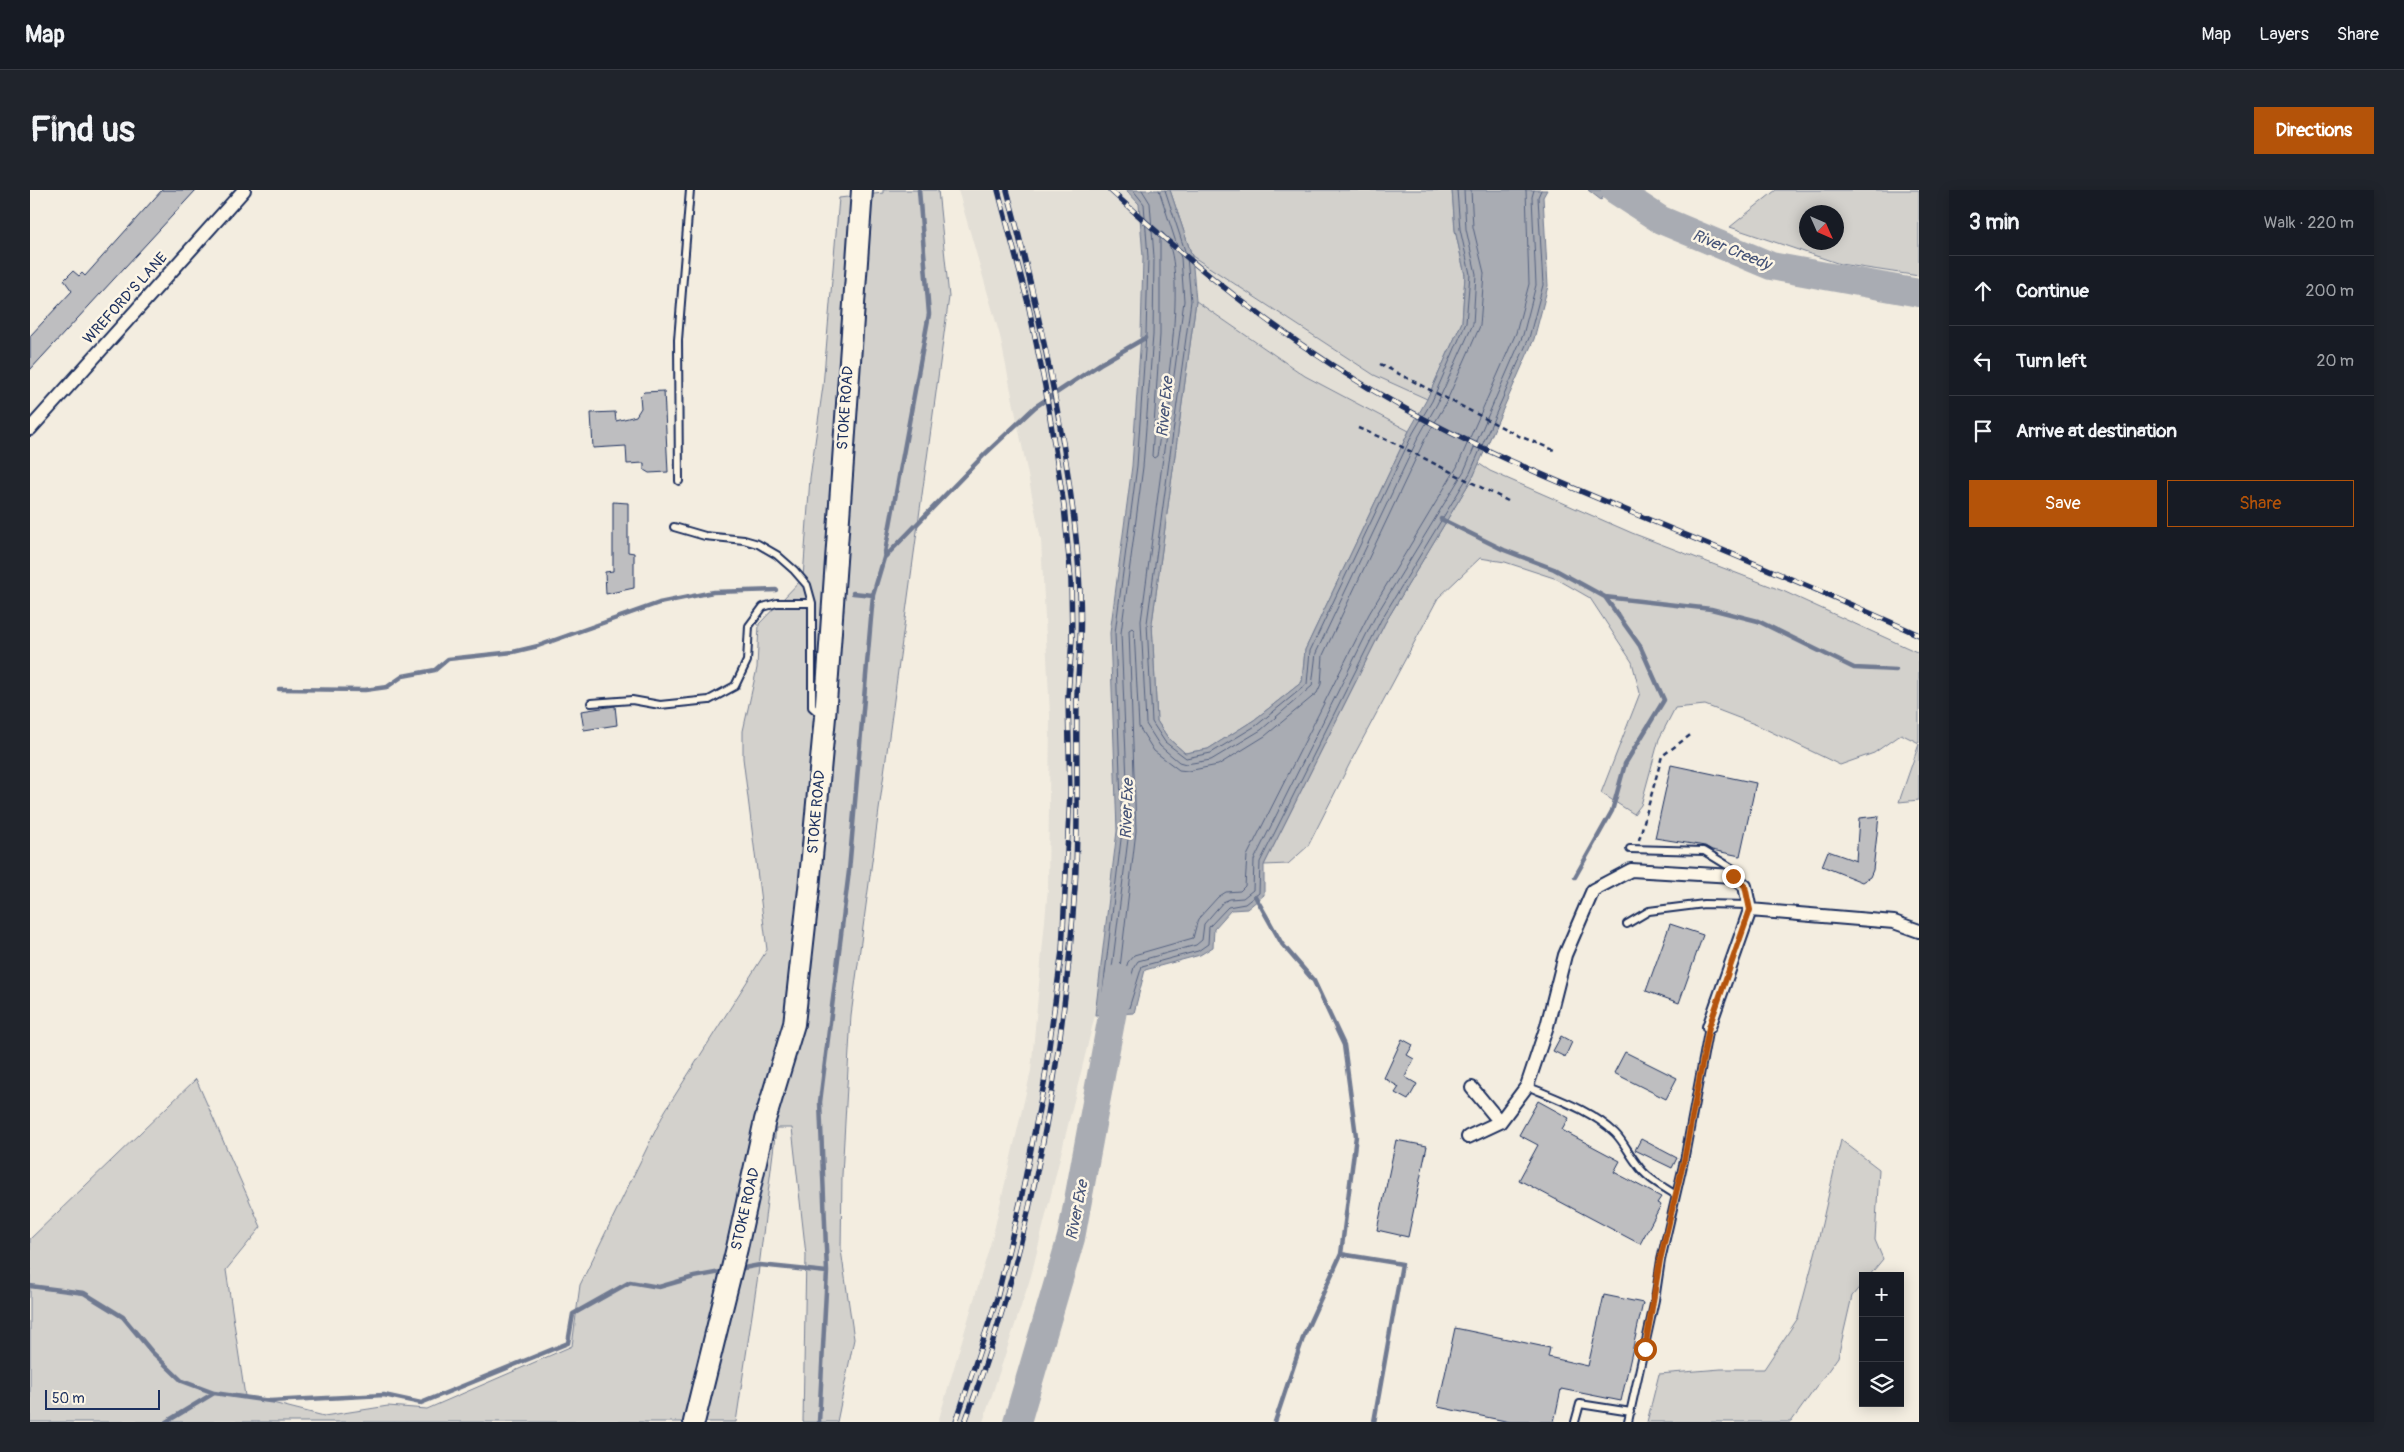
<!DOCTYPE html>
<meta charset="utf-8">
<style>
:root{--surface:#171b24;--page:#20242c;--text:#f1f3f6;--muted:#9ea1a6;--line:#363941;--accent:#b45309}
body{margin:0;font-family:Pangolin,sans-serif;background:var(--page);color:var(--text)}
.controls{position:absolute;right:15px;bottom:15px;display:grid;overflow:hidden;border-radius:0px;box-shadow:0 2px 12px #0003}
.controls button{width:45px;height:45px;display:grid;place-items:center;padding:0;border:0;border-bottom:1px solid var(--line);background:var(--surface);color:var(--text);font:25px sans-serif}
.compass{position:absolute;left:1769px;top:15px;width:45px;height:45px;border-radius:50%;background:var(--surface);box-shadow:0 2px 12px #0003;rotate:135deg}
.scale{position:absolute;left:15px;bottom:12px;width:115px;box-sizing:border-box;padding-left:5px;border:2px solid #1b2f5e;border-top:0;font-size:14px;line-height:18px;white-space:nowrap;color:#1b2f5e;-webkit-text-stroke:4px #fcf5e5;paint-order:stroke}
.stop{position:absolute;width:15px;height:15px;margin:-11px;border:4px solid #b45309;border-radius:50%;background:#fff}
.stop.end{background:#b45309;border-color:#fff;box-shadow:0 1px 5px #0008}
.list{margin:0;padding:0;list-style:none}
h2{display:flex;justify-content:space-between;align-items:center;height:65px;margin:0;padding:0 20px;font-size:21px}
h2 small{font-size:16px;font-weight:400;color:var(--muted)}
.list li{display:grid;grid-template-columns:32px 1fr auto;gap:15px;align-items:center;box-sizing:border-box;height:70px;padding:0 20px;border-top:1px solid var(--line)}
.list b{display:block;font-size:19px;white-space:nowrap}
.list em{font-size:16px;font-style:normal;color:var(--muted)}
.actions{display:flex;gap:10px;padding:15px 20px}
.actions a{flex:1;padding:11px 0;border:1px solid var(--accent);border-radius:0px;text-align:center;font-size:18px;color:var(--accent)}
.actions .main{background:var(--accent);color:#fff}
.icon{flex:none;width:28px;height:28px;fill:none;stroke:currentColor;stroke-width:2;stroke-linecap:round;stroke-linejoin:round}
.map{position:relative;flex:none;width:1889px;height:1232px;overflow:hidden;border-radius:0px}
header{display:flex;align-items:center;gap:30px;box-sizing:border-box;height:70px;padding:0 25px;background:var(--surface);border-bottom:1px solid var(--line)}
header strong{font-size:24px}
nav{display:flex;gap:28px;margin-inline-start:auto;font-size:18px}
.intro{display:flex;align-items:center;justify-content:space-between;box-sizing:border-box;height:120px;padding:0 30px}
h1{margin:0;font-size:35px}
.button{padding:12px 22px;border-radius:0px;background:var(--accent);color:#fff;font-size:18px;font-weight:700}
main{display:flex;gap:30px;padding:0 30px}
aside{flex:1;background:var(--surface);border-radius:0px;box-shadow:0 2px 12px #0003}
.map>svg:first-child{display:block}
.built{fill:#e3dfd6}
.green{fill:#d3d1cc;stroke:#778095;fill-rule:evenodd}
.water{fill:#a9acb3;stroke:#707a91}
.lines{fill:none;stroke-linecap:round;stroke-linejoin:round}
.shore{stroke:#546180;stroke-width:1}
.stream{stroke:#707a91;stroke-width:4.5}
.river{stroke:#a9acb3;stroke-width:28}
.building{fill:#bebec0;stroke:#1b2f5e}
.service-casing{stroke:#1b2f5e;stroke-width:10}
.minor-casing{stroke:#1b2f5e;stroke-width:16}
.primary-casing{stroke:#1b2f5e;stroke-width:24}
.path{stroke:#1b2f5e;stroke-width:2.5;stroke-dasharray:5 4;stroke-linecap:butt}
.service{stroke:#fcf5e5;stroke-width:6}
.minor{stroke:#fcf5e5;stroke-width:12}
.primary{stroke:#fcf5e5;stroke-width:20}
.rail-casing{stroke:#1b2f5e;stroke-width:5.5}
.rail{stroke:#fcf5e5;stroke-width:4;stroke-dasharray:11;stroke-linecap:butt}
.route{stroke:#b45309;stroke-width:6}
.labels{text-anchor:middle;stroke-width:5;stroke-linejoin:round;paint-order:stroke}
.street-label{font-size:15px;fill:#1b2f5e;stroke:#fcf5e5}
.water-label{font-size:16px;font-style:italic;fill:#465478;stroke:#fcf5e5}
</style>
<header>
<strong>Map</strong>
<nav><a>Map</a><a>Layers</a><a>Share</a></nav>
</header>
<div class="intro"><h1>Find us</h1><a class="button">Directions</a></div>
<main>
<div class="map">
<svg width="1889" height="1232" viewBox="0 0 1889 1232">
<rect width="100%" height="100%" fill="#f3ede0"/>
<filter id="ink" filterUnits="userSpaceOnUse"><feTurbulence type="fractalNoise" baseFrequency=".02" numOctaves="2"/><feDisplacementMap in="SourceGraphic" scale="10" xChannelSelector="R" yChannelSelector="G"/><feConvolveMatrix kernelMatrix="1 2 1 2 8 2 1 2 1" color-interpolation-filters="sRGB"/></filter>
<g filter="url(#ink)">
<path class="built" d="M928,0H1096L1109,14L1113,67L1111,145L1102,276L1080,443L1087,641L1065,825L1001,1086L953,1232H908L963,1045L1001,881L1018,698L1020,526L1011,350L970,146Z
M1162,66L1344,185L1397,209L1379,241L1275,186L1166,111Z"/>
<path class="green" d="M853,0H908L919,107L821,825L812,985L811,1060L824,1149L807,1232H773L776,1065L762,938H746L728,1085L706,1232H0V1049L166,889L231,1037L196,1080L215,1206L294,1226L358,1216L397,1219L542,1156L550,1095L635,921L737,760L713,568V541L727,478L729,434L773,388L780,288L793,196L809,8L853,3Z
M1140,0H1422L1425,40L1435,85L1432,132L1397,209L1344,185L1162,66Z
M1746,0H1889V86L1810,74L1700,37ZM1776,22H1806V52H1776Z
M1166,111L1275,186L1379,241L1275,460L1272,492L1224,530L1178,559L1155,563L1138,548L1127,531L1122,433Z
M1448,273L1460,281L1602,343L1753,401L1889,463V553L1871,544L1844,563L1810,575L1727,535L1675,515L1645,518L1629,549L1611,615L1604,624L1571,603L1610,503L1602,472L1560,408L1527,389L1475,372L1450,368L1408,408L1321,571L1278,656L1258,674L1234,675L1355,433L1444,285Z
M1889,554V610L1869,612Z
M1811,950L1849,979L1845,1050L1853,1069L1839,1086H1833V1093L1822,1106L1808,1167L1761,1232H1617L1629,1184L1691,1179H1734L1768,1128L1786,1060Z"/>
<path class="water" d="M1096,0H1140L1162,66L1166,111L1122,433L1127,531L1138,548L1155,563L1178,559L1224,530L1272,492L1275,460L1379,241L1397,209L1432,132L1435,85L1425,40L1422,0H1517L1513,7L1518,96L1504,149L1444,285L1355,433L1234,675V705L1217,719L1201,720L1184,739L1183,757L1170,765L1115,780L1104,823L1065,825L1087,641L1080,443L1102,276L1111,145L1113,67L1109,14Z
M1558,0H1578L1571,10Z"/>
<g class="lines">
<path class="shore" d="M1103,0L1114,14L1118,67L1116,145L1107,276L1085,443L1092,641L1071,817L1074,820L1099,818L1112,776L1168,761L1178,754L1179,737L1198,717L1215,714L1229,703L1230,672L1351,430L1440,283L1499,148L1513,95L1508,7L1511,0
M1112,0L1120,13L1124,67L1123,145L1113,277L1091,443L1099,641L1078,810L1081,813L1095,811L1104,777L1108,771L1166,755L1172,750L1174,734L1193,712L1200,709L1213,708L1223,700L1224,670L1345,427L1434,281L1493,145L1506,95L1502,7L1504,0
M1129,0L1151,68L1154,111L1111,431L1116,534L1130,556L1149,572L1156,574L1181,570L1231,540L1282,496L1286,463L1389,246L1407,214L1443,134L1446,84L1436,39L1434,0
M1135,0L1157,67L1161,111L1117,433L1122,532L1135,552L1156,568L1181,563L1227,535L1277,494L1280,461L1383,243L1402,211L1436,133L1440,84L1430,39L1427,0
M1441,0L1443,37L1454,83L1450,136L1414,217L1395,249L1293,465L1291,494L1287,503L1235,546L1188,575L1158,581L1149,580L1124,561L1109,537L1104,440L1102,438L1099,440L1106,641L1089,786L1090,788L1093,787L1098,772L1104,765L1163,748L1168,729L1188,707L1196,702L1210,701L1215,696L1217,666L1339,424L1427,277L1486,143L1499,94L1496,0
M1133,43C1161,75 1133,222 1127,266L1124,268L1122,266L1130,145V45Z"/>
<path class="stream" d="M1411,329L1474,360L1524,379L1575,407L1610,456L1634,510L1595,574L1582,621L1545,687
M855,367L954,265L1005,217L1070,174L1115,148
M823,403L843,405
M1575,407L1681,419L1728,431L1824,478L1866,480
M249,499L335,500L357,497L373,486L405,480L418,469L483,462L508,456L629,413L683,402L746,400
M1225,706L1252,754L1284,791L1314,855L1326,946L1311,1064L1274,1145L1245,1232
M1311,1064L1372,1074L1344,1232
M708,1079L730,1075L797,1082
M0,1096L54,1103L93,1127L122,1162L152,1191L184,1203
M136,1232L184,1203L240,1211L354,1205L391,1213L538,1153L543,1124L600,1092L629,1097L664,1087L696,1081
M789,1232L797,1082L790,912L819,681L843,405L854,368L899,124L889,0"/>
<path class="river" d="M1585,0L1631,30L1741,76L1889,103
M987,1232L1041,1048L1089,788"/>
</g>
<path class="building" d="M132,0H166L0,180V146L42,101L34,90L43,81L49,86L52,83L55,86Z
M634,201L638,282L619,283L614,280V273L597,274L596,256L563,258L561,223L585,222L586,231L606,226L611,218L610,206L614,202Z
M583,312L598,313V362L604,363V398L576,404L575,382L583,381Z
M585,516L587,535L554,540L551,521Z
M1641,575L1726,593L1710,666L1682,660L1675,656L1625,648Z
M1849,626L1843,680L1840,687L1832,692L1792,676L1798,661L1826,671L1829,628Z
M1640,734L1673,745L1649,813L1616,801Z
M1531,846L1542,852L1535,867L1523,861Z
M1372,849L1383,855L1377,865L1384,869L1375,887L1387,894L1378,910L1365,903L1369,897L1354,888Z
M1595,862L1647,888L1636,909L1584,883Z
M1508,911L1539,928L1532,940L1590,971L1584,982L1631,1007L1627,1013L1631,1015L1610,1054L1489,990L1508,955L1489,945Z
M1611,949L1647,968L1642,978L1605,960Z
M1366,950L1397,956L1378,1047L1347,1040Z
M1574,1105L1613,1113L1591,1211L1531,1199L1524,1232H1480L1408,1217L1425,1138L1520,1158L1518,1167L1558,1176Z"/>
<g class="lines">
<g class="service-casing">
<path id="service" d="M649,291L648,150L660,0
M644,337L675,346L714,350L728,354L747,365L764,380L777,395L782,413
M561,513L602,510L630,515L679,510L705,496L717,471L719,436L733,417L747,413H782V517L791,525
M1600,659L1674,661L1705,680L1703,686
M1597,734L1619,721L1674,714L1719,715
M1497,896C1527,909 1561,920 1585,943C1594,952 1599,964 1607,974C1616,988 1632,996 1646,1005
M1545,1232L1550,1214L1601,1222
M1598,1232L1625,1110L1631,1070L1654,971L1679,837"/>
</g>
<g class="minor-casing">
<path id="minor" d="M0,239L214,0
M1720,720L1864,732L1889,741
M1442,898L1470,932
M1438,947L1470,932L1497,896L1517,836L1535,765L1563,700L1601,680L1703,686L1715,696L1720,720L1679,837"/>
</g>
<g class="primary-casing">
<path id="primary" d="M664,1232L707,1058L735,930L764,834L779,699L795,527L832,0"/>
</g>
<path class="path" d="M1350,174L1489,246L1524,260
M1328,238L1364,253L1478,311
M1609,650L1632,566L1663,543"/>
<use href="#service" class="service"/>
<use href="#minor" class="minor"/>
<use href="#primary" class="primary"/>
<g class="rail-casing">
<path id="rail" d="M1080,0C1170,82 1265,158 1372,217C1440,255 1512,285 1584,315C1686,358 1789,399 1889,445
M926,1232L967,1108L991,1009L1014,894L1032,761L1040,604L1038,506L1042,449L1041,390L1034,316L1015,196L998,113L968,0
M935,1232C999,1062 1033,878 1045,697C1049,634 1046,572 1047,509C1047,490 1050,471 1050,452C1052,407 1048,359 1042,314C1028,206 1005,105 977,0"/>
</g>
<use href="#rail" class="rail"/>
</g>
</g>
<g class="lines" filter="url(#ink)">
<path class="route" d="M1615,1159L1630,1070L1654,970L1679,837L1720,720L1715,696L1703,686"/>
</g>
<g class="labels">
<g class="street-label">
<text transform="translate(95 108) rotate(-48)" y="5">WREFORD'S LANE</text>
<text transform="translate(815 218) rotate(-86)" y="5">STOKE ROAD</text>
<text transform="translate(786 622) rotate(-85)" y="5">STOKE ROAD</text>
<text transform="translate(715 1019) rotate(-77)" y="5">STOKE ROAD</text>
</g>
<g class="water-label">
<text transform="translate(1702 59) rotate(22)" y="6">River Creedy</text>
<text transform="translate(1134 217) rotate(-85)" y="6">River Exe</text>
<text transform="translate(1096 619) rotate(-88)" y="6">River Exe</text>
<text transform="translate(1046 1020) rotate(-79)" y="6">River Exe</text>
</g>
</g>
</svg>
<div class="controls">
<button>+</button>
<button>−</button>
<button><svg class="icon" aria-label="layers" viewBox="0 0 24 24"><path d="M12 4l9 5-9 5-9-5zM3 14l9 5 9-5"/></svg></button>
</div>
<svg class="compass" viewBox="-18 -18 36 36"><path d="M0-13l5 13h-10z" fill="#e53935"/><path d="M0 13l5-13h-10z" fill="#9ea1a6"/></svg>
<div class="scale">50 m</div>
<div class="stop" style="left:1615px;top:1159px"></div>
<div class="stop end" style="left:1703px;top:686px"></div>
</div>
<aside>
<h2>3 min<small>Walk · 220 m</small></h2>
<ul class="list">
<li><svg class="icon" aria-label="ahead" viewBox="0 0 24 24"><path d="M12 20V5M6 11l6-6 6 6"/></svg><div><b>Continue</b></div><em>200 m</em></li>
<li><svg class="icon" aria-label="left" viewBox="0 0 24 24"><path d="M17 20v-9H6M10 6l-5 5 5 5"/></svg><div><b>Turn left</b></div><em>20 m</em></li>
<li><svg class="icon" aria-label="arrive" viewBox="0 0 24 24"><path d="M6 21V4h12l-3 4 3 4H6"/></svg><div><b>Arrive at destination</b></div></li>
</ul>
<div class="actions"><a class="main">Save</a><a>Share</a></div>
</aside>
</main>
